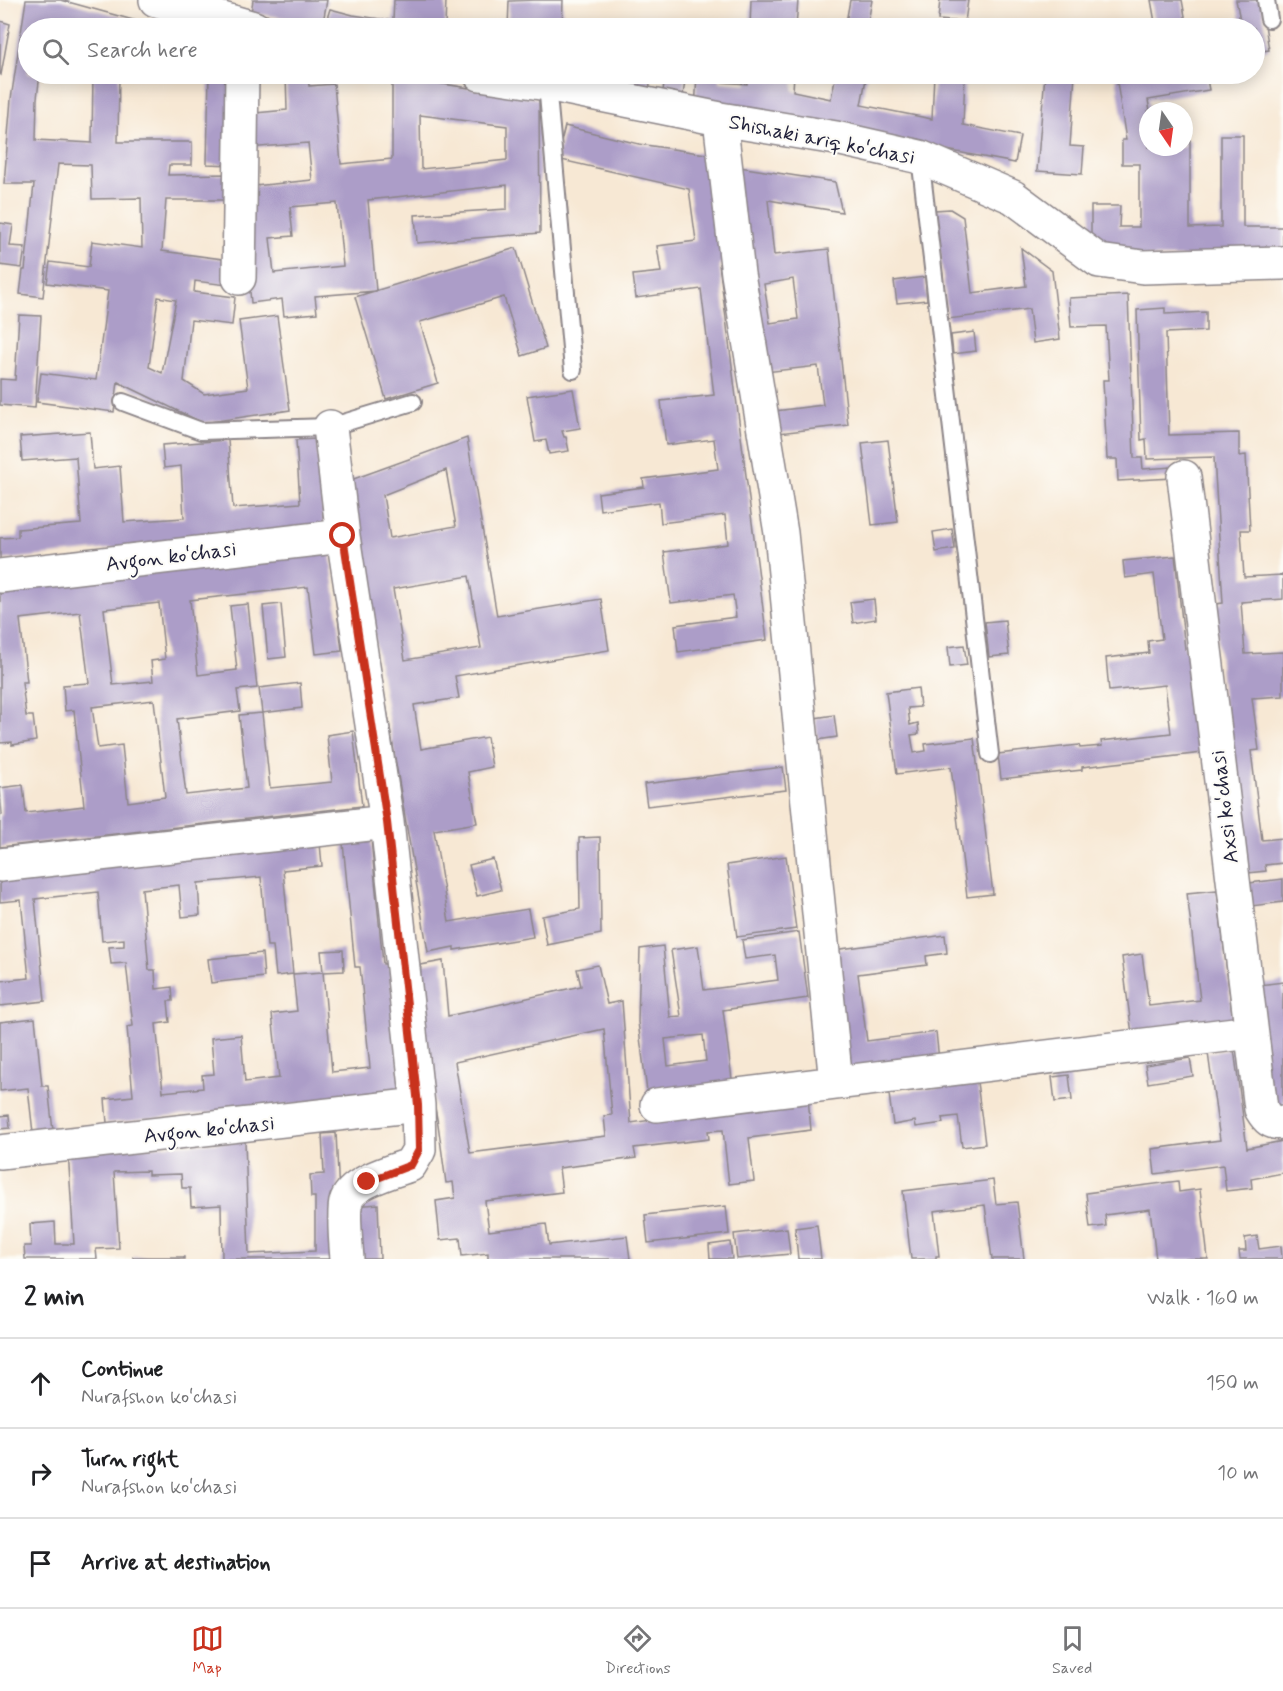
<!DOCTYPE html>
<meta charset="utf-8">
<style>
:root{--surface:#fff;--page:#f6f6f6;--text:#202124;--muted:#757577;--line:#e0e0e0;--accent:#c8321e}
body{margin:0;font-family:Mynerve,sans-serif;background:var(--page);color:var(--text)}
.compass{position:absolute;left:1139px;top:102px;width:54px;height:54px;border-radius:50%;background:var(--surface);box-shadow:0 3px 15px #0003;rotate:167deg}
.stop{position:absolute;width:18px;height:18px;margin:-14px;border:4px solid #c8321e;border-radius:50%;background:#fff}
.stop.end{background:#c8321e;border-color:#fff;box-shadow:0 2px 6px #0008}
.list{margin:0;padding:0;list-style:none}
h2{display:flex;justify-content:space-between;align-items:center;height:78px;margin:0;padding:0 24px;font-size:26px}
h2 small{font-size:20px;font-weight:400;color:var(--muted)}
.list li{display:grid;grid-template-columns:39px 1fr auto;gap:18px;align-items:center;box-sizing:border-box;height:90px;padding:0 24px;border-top:2px solid var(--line)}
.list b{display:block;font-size:22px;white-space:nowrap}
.list p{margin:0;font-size:20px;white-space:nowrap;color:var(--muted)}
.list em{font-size:20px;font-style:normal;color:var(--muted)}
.icon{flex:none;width:33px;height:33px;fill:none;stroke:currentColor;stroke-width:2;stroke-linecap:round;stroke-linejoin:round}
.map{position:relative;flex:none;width:1283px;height:1259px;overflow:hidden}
.search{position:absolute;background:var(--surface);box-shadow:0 3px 15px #0003;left:18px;right:18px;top:18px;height:66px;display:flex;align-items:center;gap:15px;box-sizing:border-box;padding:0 21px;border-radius:33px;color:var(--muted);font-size:22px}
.sheet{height:348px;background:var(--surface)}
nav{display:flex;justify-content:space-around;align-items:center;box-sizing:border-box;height:84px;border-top:2px solid var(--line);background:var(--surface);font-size:16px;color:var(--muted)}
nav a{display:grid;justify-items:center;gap:3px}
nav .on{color:var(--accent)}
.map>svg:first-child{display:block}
.building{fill:#ac9dc8;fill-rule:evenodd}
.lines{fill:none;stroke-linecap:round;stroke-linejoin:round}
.service-casing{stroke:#8c8588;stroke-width:20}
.minor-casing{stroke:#8c8588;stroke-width:36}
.service{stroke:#fff;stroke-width:16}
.minor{stroke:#fff;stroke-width:33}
.route{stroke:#c8321e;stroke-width:8}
.labels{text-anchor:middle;stroke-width:4.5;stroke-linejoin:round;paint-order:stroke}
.street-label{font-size:21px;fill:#22223b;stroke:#fdfcf7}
</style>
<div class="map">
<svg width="1283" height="1259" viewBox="0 0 1283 1259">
<rect width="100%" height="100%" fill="#fdfcf7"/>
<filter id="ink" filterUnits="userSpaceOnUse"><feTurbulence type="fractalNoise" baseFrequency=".0167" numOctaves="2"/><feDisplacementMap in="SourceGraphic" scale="12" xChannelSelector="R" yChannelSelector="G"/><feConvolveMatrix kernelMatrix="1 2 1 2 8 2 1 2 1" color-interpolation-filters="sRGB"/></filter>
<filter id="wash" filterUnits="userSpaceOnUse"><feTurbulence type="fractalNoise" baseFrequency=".008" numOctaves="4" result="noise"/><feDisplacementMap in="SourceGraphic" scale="24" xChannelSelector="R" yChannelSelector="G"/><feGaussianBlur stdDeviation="1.35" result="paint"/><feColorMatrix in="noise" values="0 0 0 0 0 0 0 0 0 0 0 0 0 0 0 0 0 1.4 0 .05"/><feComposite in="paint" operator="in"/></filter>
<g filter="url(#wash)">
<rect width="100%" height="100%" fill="#f7e8d4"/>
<g id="blocks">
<path class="building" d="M26,0H61L162,28H81L48,19L46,28H28V74H40L37,98L36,140L92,143L93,74H119L118,142H192V165H169L168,175L229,174V200H166L162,251L230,260L227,285L195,281L194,292L235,297L232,325L191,320L184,381L204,394L248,388L239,321L277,316L290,410L203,423L118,382L114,412L37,402L41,373L96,380L108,291L47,283L50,262L89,267L92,241L142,248L141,198L92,199L91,165L58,164L43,297L20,294L23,270H25L34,184H4L11,99ZM158,297L176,300L162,373L149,367Z
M253,0H327L323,23L251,13Z
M394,0H446L445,28H324L330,9L353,15L393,21Z
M535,0H563L562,28H508L509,1Z
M751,0H798L796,28H750Z
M850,0H872L867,28H845Z
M940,0H968L965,22L938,20Z
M1151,0H1182L1187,27L1156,28Z
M1236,0H1261L1269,50L1254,52V28H1228L1241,25Z
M0,21L10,24L1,75L0,74Z
M209,74H235L233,165L207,164Z
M286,74H308L309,86L334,84L341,164L392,159V76L539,99L540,233L417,243L415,215L507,209V185L368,200L376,291L315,296L317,313L284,316L282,299L251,303L243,211L245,187L312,180L308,143L248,148L245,114L287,110ZM420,115L507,126V160L421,169ZM337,203L343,266L274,273L270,238L293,236L290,207Z
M562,74H652L649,89Z
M665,74H686L682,102L662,100Z
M697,74H720V82L747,84V74H794L793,91L831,99L836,74H867L861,105L932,119L934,74H965L963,125L1020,136L1015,163L931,147L695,110Z
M1045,74H1075L1070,146L1084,147L1082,174L1037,171Z
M1130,74H1206L1209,90L1148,100L1150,111H1148V147H1184V140H1190V228L1221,227V135H1243V227H1283V257H1106L1091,235V206H1120L1119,227H1139V164H1122V140H1126L1116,76Z
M565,126L639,144L712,155L726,263L719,264L767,640L678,652L675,625L736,617L733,595L671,603L664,552L728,544L725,515L661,523L659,502L600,510L598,493L644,487L643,479L718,469L714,439L666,445L661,401L714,395L701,289L636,298L633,275L661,272L657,246L696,241L689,189L557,159Z
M733,166L835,182L842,212L768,200L774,255L829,249L848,425L770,434L767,412L823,405L818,366L765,372ZM793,279L798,319L770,323L764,284Z
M950,209L963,217L972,293L1026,286L1021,248L1052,271L1060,339L1033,343L1029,309L948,319L935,210Z
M0,223L13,225L10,246L25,247L22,268L0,265Z
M516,248L546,348L522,356L504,297L420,322L438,383L386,399L355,297Z
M925,277L927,300L897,303L894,281Z
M1128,295L1134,458H1142L1143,469L1173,467V478L1118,481L1117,459H1107L1103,380H1109L1106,326L1071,327L1069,298Z
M1165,308V314L1206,312V331L1166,333L1169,435L1239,433V456L1246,455L1250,530H1241L1244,577L1283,575V599L1241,602L1245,654L1283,652V696L1252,698L1259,750L1251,751L1262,840L1283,838V863L1265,865L1266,871L1238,874L1215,604L1223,603L1214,457L1147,459L1146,439L1141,440L1137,310Z
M19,315L41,316L35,408L0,405V379L15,380Z
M974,332L976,351L953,354L951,335Z
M573,389L580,428L562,431L564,437H566L569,451L549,454L546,440L535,442L527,396Z
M90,432L93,469L120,466L124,522L184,518L181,466L164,468L162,445L228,440L233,508L300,503L296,440L317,439L324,527L0,560V538L18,537V529L81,524L76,457L22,461L20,437Z
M467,438L497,616L601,599L609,650L455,676L459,698L414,705L421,749L487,737L492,767L468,772L477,823L434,830L449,922L528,909L533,937L454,950V947L428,952L348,481ZM446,470L456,526L390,538L383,495ZM469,576L481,648L405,660L393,589Z
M888,440L898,522L872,525L862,443Z
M952,529L955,549L936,552L933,532Z
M330,552L342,651L316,654L308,587L190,600L198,675L237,670L230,606L248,604L257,688L237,690L240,711L177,719L186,795L247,788L239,715L262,713L270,788L332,782L327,735L353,731L362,806L0,847V816L2,815L0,788L23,785L26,813L84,806L74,710L65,711L63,685L89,683L80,612L20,619L27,682H22L26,716H33L36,741L12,745V742L0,743V589ZM159,603L165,659L151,661L153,681L113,685L104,609ZM154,700L165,797L128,802L122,745L98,748L92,707Z
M1175,556L1185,649L1190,648L1202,753L1082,767V770L1001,779L998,754L1079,745L1080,748L1102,746L1101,741L1171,733L1165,685L1109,691L1106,658L1149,653L1148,641L1162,639L1154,574L1125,578L1123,561Z
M874,599L876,619L853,623L850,602Z
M281,604L286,657L268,659L263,606Z
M1005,620L1009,655L989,657L985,622Z
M964,645L967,665L950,667L948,647Z
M300,683L302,708L262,713L259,688Z
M918,688L920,707L908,708L910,725L918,723L919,734L911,735L914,753L926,751L925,744L974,738L993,894L967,897L951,767L897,774L886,692Z
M834,715L837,737L818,740L815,718Z
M783,767L786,790L647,806L644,784Z
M600,837L601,934L547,945L542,916L580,909L579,838Z
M371,839L383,964H390L402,1094L107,1123L105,1099L133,1096L127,1027L133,1026L126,963L111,964L109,947L124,946V939L102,941L98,892L35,899L45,1001L0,1006V981L29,978L21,900L0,902V873L320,843L322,866L283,870L293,974L276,976L273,946H267L261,877L198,883L200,915L182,917L179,885L142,889L149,970H155L156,989L172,987L173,1001H168L170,1022L156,1024L163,1092L203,1088L202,1075L214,1074L211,1038L241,1035L245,1082L279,1078L272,1014L297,1011L293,974L323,972L332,1072L370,1068L360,967H355L343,843Z
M786,856L796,929L737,937L727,865Z
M493,859L501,890L477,896L469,865Z
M1283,879V902L1243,907L1241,884Z
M1217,890L1233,1021L1132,1034L1122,957L1142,954L1149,1006L1200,1000L1187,893Z
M799,932L808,998L723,1010L733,1087L648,1099L638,1022L640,949L663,946L670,1017L681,1016L671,950L698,946L704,990L778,980L775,955L745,959L742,940ZM703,1035L706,1061L668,1066L665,1039Z
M945,935L947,953L926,956L927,965L858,974L867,1041L936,1032L939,1060L842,1073L826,951Z
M343,950L344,971L323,972L321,951Z
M262,953L264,977L211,983L208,959Z
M443,961L448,1016L581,986L577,969L598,965L607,1004L622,1001L631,1123L808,1098L811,1130L749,1138L754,1181L729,1184L723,1130L708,1131L709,1139L634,1148L636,1158L559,1168L562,1192L485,1201L489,1231L546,1224L549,1245L627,1236L630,1259H488V1253L462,1256L460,1238L440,1240L436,1201L455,1198L453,1182L446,1183L438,1124L417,1007L421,965ZM604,1029L612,1115L604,1116L606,1136L470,1153L455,1062Z
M1283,982V1115L1270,1117L1252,986Z
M35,1018L42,1086H48L53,1131L33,1133L28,1088L0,1091V1022Z
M1234,1049L1247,1148L1283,1141V1173L1251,1179L1252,1188L1226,1191L1223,1165L1155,1174L1152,1149L1220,1140L1208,1053Z
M1190,1058L1193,1076L1148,1083L1145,1065Z
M1069,1075L1072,1100L1055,1102L1052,1077Z
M977,1082L985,1144L962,1147L958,1116L942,1118L943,1123L916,1127L915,1121L893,1125L889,1094Z
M9,1115L10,1128L0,1129V1116Z
M336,1133L339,1196L340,1259H222L221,1205L191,1207L190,1188H182L181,1174L148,1175V1171L114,1172L119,1248L96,1249L97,1259H25L24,1246H31L30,1224L55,1222L56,1244H74L68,1151L245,1141L249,1254L315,1251V1197H311L310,1175L324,1174L322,1134Z
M993,1180L996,1204L1017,1202L1024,1259H992L985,1205L934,1211L939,1256H936V1259H911L903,1191Z
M1178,1181L1179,1192L1200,1189L1208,1259H1156L1150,1209L1105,1215L1106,1226L1090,1228L1086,1193Z
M378,1204L380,1259H354L355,1206Z
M726,1206L729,1234L648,1243L645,1215Z
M817,1225L821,1259H798L795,1228Z
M787,1228L790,1254L737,1259L734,1234Z
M1257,1236L1259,1249L1281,1246L1282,1259H1240L1239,1251H1246L1245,1238Z
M730,1242L732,1259H710L709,1245Z
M133,1257H184V1259H133Z"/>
</g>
</g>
<g filter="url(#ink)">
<use href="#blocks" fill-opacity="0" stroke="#8c8588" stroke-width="1.5"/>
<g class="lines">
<g class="service-casing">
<path id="service" d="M1266,0L1269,19
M547,84L573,370
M920,157L990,754
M123,402L201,431L330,427L413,402"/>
</g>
<g class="minor-casing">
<path id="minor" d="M156,0L254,28
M480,74L547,84L720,119L836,138L920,157L1013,197L1099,261L1143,267L1283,263
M720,119L738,274L781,533L836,1083
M239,278L242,74
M330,427L343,536L387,822L418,1105L419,1150L410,1165C393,1171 351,1182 346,1202C343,1211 346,1247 347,1259
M1184,477L1261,1109C1267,1119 1271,1124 1283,1122
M0,576L343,536
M0,865L387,822
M657,1105L1251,1032
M0,1152L418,1105"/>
</g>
<use href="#service" class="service"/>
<use href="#minor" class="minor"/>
</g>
</g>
<g class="lines" filter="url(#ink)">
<path class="route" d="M343,536L387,822L418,1105L419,1150L411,1165L367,1182"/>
</g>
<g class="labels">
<g class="street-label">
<text transform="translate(822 139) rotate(11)" y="7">Shishaki ariq koʻchasi</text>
<text transform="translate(171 556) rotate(-7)" y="7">Avgon koʻchasi</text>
<text transform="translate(1224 807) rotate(-97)" y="7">Axsi koʻchasi</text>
<text transform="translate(209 1129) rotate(-6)" y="7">Avgon koʻchasi</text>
</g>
</g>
</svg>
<svg class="compass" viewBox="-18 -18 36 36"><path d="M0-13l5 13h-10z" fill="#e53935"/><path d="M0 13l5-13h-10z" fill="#757577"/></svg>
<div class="stop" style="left:343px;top:536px"></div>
<div class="stop end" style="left:367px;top:1182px"></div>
<div class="search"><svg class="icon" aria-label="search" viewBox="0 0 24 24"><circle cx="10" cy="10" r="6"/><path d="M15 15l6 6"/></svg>Search here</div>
</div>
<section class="sheet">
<h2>2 min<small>Walk · 160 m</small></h2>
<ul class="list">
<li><svg class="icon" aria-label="ahead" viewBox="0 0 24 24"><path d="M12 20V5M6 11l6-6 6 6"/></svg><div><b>Continue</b><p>Nurafshon koʻchasi</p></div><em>150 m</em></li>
<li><svg class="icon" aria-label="right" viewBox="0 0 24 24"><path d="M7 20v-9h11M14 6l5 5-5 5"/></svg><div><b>Turn right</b><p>Nurafshon koʻchasi</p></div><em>10 m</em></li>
<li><svg class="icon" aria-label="arrive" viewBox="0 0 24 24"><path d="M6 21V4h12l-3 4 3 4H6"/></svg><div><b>Arrive at destination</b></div></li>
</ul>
</section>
<nav>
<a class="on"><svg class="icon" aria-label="map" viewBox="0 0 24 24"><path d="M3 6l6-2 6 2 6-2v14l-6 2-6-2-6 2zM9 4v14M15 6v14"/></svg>Map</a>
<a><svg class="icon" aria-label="directions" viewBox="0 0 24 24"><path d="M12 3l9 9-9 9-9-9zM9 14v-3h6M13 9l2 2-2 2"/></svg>Directions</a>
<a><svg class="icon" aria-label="saved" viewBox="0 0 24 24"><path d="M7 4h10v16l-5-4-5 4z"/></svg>Saved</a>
</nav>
